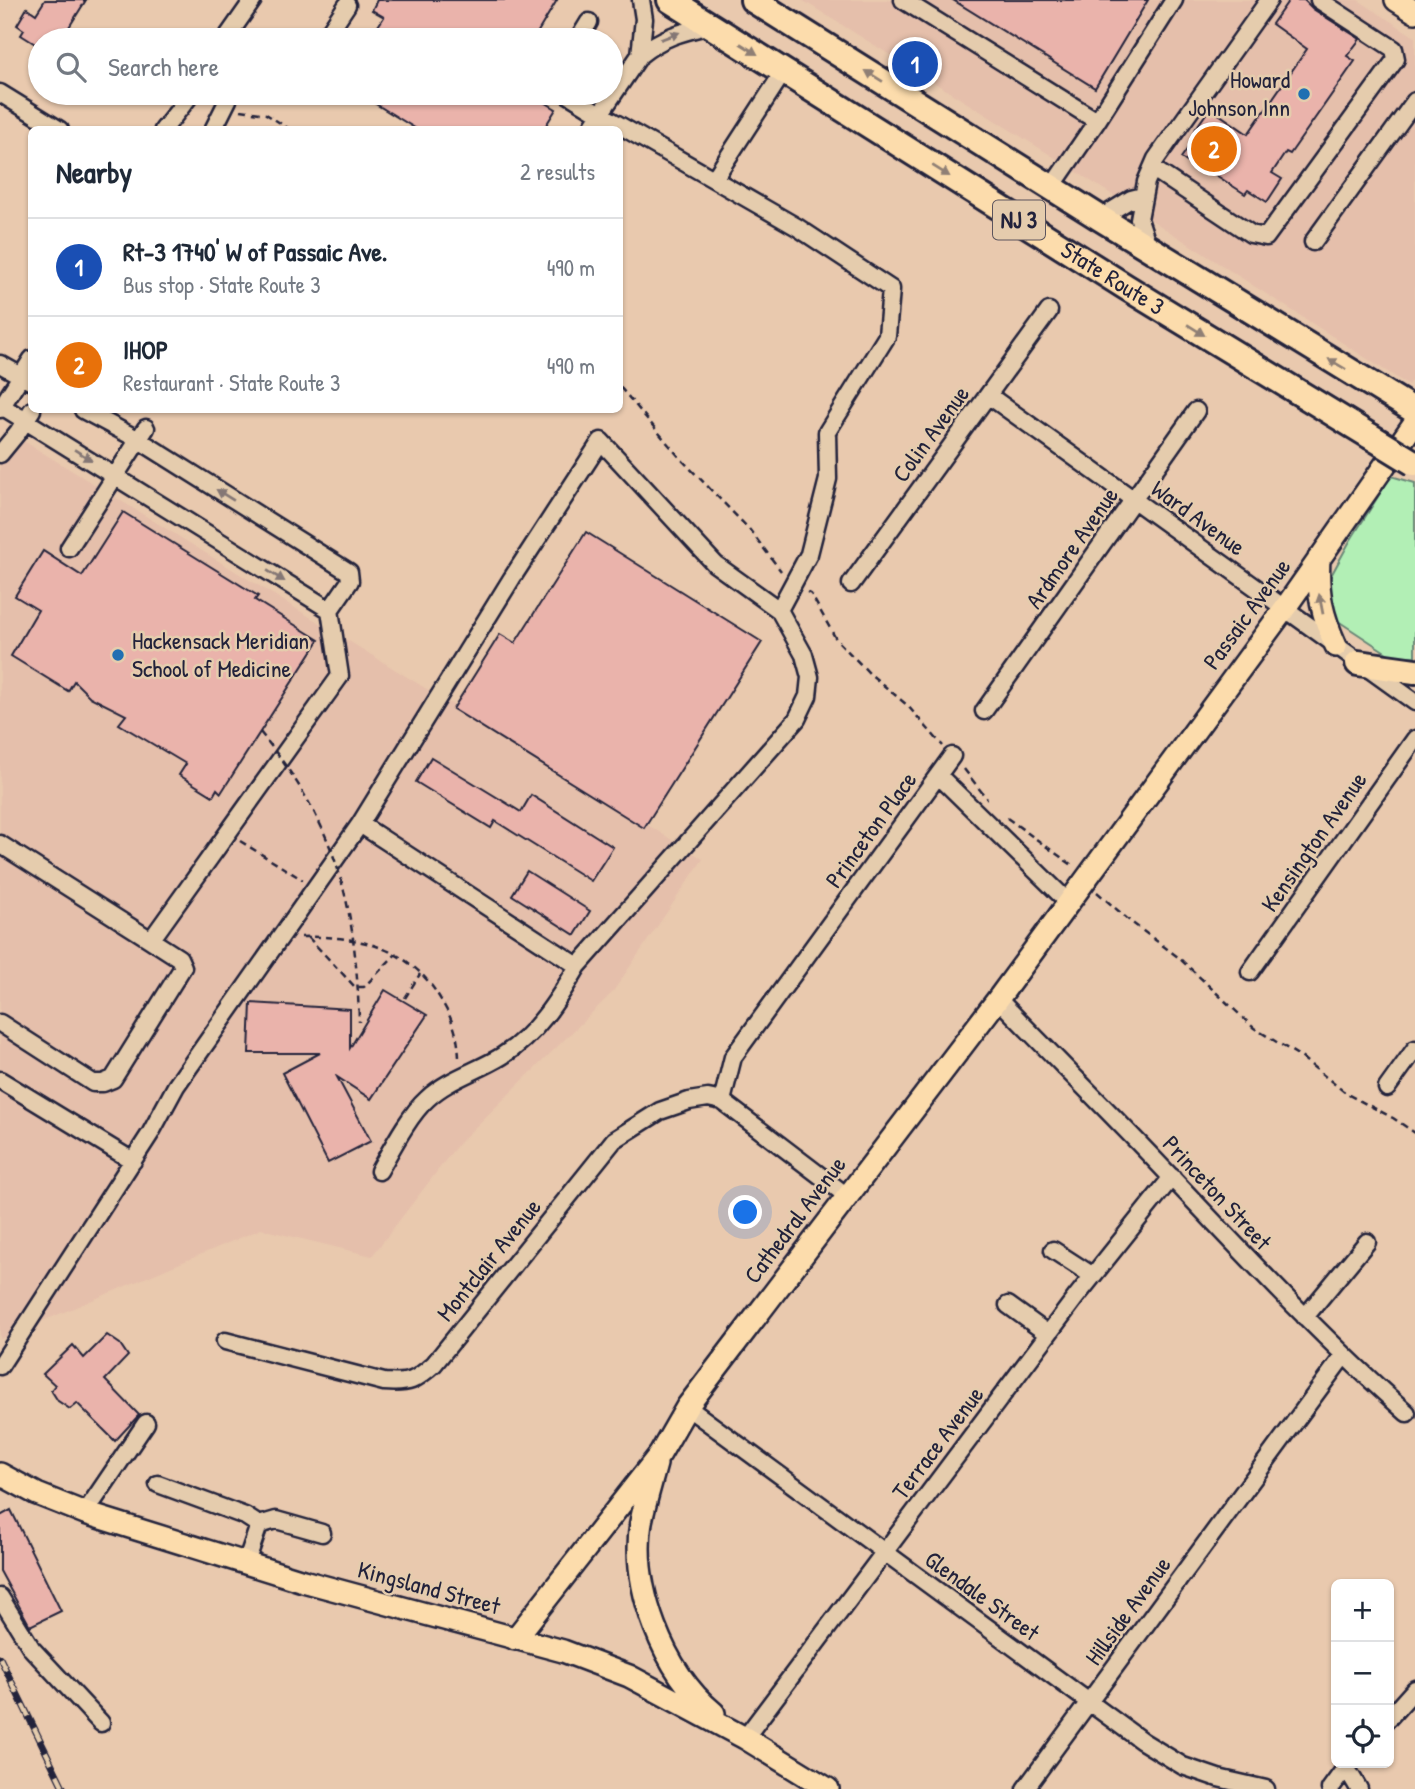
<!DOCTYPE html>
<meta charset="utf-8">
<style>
:root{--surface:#fff;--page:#f6f6f7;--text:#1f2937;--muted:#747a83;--line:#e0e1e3;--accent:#1f6fb2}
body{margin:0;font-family:"Patrick Hand",sans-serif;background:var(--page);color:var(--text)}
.controls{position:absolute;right:21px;bottom:21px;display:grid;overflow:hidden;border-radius:10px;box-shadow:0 2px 5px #0004}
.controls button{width:63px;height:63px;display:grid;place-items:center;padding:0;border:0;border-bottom:2px solid var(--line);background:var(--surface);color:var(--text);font:35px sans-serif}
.you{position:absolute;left:746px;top:1213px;width:24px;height:24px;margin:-18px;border:5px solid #fff;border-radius:50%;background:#1a73e8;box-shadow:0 0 0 10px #1a73e833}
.badge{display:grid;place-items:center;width:46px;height:46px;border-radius:50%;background:var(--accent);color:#fff;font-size:23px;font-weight:700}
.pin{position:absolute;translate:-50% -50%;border:4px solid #fff;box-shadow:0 2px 7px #0006}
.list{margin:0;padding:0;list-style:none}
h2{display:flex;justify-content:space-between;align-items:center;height:91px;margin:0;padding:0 28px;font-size:30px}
h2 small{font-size:23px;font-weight:400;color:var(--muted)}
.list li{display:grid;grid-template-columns:46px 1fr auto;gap:21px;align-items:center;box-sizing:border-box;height:98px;padding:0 28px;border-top:2px solid var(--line)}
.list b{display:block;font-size:26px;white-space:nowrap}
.list p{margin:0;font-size:23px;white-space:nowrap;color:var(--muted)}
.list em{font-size:23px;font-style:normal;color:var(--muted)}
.icon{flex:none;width:38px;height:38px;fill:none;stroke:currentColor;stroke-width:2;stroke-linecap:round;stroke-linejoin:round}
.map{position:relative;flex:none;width:1415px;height:1789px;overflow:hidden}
.search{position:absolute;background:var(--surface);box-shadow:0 2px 5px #0004;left:28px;top:28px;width:595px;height:77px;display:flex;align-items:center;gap:18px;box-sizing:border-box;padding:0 24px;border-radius:38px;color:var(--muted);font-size:26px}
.panel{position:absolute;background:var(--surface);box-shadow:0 2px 5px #0004;left:28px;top:126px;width:595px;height:287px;border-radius:10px}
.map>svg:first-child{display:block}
.built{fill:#e5bfab}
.green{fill:#b2efb5;stroke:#6a8878;stroke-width:2}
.building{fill:#eab3ab;stroke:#22223b;stroke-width:2}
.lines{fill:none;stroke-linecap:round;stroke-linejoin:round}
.minor-casing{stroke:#22223b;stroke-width:21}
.major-casing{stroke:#22223b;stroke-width:26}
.highway-casing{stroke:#22223b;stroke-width:30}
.path{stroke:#22223b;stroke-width:2.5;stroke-dasharray:7 5;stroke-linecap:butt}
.minor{stroke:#e5ccad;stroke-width:16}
.major{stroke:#fcdcac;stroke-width:21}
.highway{stroke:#fcdcac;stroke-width:24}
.rail-casing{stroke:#22223b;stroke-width:7}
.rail{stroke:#e5ccad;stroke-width:4.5;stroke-dasharray:13;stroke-linecap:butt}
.highway-bridge-casing{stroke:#22223b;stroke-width:30;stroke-linecap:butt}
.path-bridge{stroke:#22223b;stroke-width:2.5;stroke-dasharray:7 5;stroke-linecap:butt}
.highway-bridge{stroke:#fcdcac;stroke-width:24}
.oneway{fill:#847774}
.oneway2{fill:#8f7f74}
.poi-dot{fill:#1f6fb2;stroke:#e5ccad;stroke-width:2.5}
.labels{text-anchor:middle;stroke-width:5;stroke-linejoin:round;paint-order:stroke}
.shield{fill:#e5ccad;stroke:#5c555d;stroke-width:2}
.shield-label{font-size:23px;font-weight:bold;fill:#22223b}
.poi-label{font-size:24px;fill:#22223b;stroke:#e5ccad;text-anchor:end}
.street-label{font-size:24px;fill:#22223b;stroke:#e5ccad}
</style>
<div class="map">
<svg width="1415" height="1789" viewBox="0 0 1415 1789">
<rect width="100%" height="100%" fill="#e9c9ae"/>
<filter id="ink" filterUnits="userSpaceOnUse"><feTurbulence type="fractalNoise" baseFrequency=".0143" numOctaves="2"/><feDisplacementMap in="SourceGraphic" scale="14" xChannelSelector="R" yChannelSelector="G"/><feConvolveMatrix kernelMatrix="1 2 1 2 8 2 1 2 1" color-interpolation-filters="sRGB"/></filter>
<g filter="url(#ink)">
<path class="built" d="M802,0H1358L1415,37V376L1408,385L1041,149Z
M9,432L703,859L612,993L458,1144L372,1256L261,1229L0,1339V446Z"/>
<path class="green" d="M1391,476L1415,483V656L1393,657L1335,619L1327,583L1350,541Z"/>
<path class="building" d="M45,0H86L61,40H40V47L21,35L24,30L17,25L27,8L36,14Z
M377,0H557L533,40H369L384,17L372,10Z
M953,0H1148L1095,88Z
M1289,0H1304L1313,9L1360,39L1347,56L1355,61L1290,154L1286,152L1272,173L1282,179L1267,202L1248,190L1245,194L1208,170L1203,167L1200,171L1181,158L1198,134L1194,131L1210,108L1248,134L1307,49L1272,24Z
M358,93H530L556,109L543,130H418Z
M123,512L258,596L255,600L319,640L221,793L217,789L213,796L179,775L186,764L119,724L126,715L90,697L74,681L68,691L11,656L38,610L15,596L43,551L82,576Z
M586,532L762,642L644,828L453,709L500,634L515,643Z
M431,757L521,812L531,795L613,847L591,881L495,821L491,828L416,782Z
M527,871L590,911L575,935L512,895Z
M385,990L427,1015L371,1099L337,1077L371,1141L328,1163L282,1073L320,1053H249L251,1003L350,1009V1048Z
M107,1335L120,1344L128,1356L105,1380L139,1415L115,1441L77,1403L70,1409L58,1401L51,1390L55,1385L43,1374L73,1345L84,1358Z
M11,1510L61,1611L30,1626L0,1571V1516Z"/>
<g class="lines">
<g class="minor-casing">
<path id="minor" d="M641,0L644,19L640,55C664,36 682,32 711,25
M903,0L1097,121L1174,0
M327,35L347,5
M225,40L253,0
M578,40L589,22
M640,55L600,114L797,227L891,289L887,336L827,432L828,479L809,554L779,610
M0,93L60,130
M566,93L600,114L590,130
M163,130L192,93
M213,130L228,100L229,93
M1152,168L1251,234L1266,237L1396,59L1394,49L1319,0
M714,179L784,71
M1051,188L1097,121
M1100,218L1131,199L1143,196
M1313,242L1415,101
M1149,249L1139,219L1146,182L1156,159L1269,0
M0,364L32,382
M988,395L1415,702
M0,405L330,610
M0,409L32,359
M0,454L18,432L32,410
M69,548L146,428
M851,584L1049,311
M984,711L1196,411
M939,776L1069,903
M360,824L578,966C558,1000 536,1035 502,1056C478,1071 448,1079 427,1099C409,1115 391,1150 379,1171
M0,844L151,940
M1250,972L1415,739
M998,999C1056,1059 1116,1118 1173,1179C1249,1259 1324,1340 1407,1413
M0,1023L93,1083H103L113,1079L183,967L179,958L151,940L340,676L330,610L350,581L349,572L139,440L83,410
M0,1080L133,1161
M1387,1088L1415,1049
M722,1101L733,1057L952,756
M1053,1250L1093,1276
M1008,1305L1048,1334
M1305,1317L1367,1242
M225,1341L384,1382C410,1384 415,1381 434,1364L614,1140L660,1111L689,1101L708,1098L722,1101L847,1196
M0,1366L150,1134L176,1086L360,824L512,578L601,441L715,564L779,610L804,655L810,677L808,696L797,719L578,966
M687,1407L1142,1741L1183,1766L1218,1778L1266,1789
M158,1484L245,1516L259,1525L246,1563
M85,1513L146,1423
M259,1525L276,1520L322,1533
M0,1597L32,1649L101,1723
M1389,1718L1415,1689
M745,1738L1076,1297L1172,1177
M1346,1767L1359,1789
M1025,1789L1344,1355
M1330,1789L1349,1763"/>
</g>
<g class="major-casing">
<path id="major" d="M1396,0L1415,12
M1319,558C1317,593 1322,615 1336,646
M656,1464C651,1483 645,1502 641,1522C631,1587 663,1671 714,1713
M0,1474L37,1494L85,1513L303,1581L563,1651L629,1676L745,1738L828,1789
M515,1639L660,1454L687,1407L998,999L1285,608L1415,422"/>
</g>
<g class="highway-casing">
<g id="highway">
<path id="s1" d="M670,0L1126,287L1370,436"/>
<path d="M753,0L1100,218L1415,411"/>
<path d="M1358,663L1415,671"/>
</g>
</g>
<path class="path" d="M241,110L266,114L291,130
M620,387L681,459L749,529L781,571
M807,592L811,594L836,639L869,673L907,705L943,746
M964,769L987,799
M1007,818L1072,865
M240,841L303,880
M1097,892L1131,922L1178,957L1254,1028L1301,1057L1347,1094L1393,1118L1415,1133
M301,937C358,935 411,947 441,1000C453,1020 459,1037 459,1061
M308,937L355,987H364L395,955
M405,998L420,974"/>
<use href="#minor" class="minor"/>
<use href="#major" class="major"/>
<use href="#highway" class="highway"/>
<g class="rail-casing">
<path id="rail" d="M0,1658L64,1789"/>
</g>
<use href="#rail" class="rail"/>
<g class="highway-bridge-casing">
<path id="highway-bridge" d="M1370,436L1414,463"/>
</g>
<path class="path-bridge" d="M260,732C337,826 356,902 359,1022"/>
<use href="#highway-bridge" class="highway-bridge"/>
</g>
<defs><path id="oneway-solid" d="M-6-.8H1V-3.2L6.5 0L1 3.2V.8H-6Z" transform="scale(1.75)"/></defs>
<g class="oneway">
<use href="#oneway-solid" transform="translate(670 36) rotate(-21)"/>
<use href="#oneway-solid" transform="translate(83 455) rotate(32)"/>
<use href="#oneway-solid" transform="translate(225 495) rotate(-148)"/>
<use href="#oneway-solid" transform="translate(276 576) rotate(32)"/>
</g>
<g class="oneway2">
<use href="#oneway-solid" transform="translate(749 49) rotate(32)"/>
<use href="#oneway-solid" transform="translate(874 76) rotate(-148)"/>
<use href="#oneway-solid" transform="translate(941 171) rotate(32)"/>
<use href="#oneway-solid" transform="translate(1196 330) rotate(32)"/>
<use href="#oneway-solid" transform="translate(1337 364) rotate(-149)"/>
<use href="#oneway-solid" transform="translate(1321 604) rotate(-101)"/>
</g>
</g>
<g class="poi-dot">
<circle cx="1304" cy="94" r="7"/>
<circle cx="118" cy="655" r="7"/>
</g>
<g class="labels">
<rect class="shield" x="993" y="200.5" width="52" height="39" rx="5"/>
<g class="shield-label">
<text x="1019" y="228">NJ 3</text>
</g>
<g class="poi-label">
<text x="1290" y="88">Howard<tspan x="1290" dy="28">Johnson Inn</tspan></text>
<text x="132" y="649" text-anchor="start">Hackensack Meridian<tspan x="132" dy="28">School of Medicine</tspan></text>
</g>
<g class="street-label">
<text dy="8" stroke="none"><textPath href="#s1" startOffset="523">State Route 3</textPath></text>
<text transform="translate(931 434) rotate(-54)" y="8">Colin Avenue</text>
<text transform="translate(1198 518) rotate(36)" y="8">Ward Avenue</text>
<text transform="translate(1072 548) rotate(-55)" y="8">Ardmore Avenue</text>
<text transform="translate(1247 614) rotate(-54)" y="8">Passaic Avenue</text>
<text transform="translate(871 830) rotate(-54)" y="8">Princeton Place</text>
<text transform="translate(1314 842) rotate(-55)" y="8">Kensington Avenue</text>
<text transform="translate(1217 1193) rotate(47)" y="8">Princeton Street</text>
<text transform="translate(795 1220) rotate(-53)" y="8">Cathedral Avenue</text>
<text transform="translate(489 1260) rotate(-51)" y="8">Montclair Avenue</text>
<text transform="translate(938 1443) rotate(-53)" y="8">Terrace Avenue</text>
<text transform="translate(429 1588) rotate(15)" y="8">Kingsland Street</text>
<text transform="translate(982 1596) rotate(36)" y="8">Glendale Street</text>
<text transform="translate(1128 1611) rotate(-54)" y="8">Hillside Avenue</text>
</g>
</g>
</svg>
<div class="controls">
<button>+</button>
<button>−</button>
<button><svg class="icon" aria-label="locate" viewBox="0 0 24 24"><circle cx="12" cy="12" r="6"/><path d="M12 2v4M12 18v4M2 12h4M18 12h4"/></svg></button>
</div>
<div class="you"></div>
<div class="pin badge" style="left:915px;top:64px;background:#1a4fb4">1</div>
<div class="pin badge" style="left:1214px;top:149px;background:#e8710a">2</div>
<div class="search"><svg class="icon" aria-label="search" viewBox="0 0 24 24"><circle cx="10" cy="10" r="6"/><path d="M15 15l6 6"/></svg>Search here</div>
<section class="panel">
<h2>Nearby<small>2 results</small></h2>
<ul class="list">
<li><span class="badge" style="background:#1a4fb4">1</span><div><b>Rt-3 1740' W of Passaic Ave.</b><p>Bus stop · State Route 3</p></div><em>490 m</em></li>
<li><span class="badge" style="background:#e8710a">2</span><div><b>IHOP</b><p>Restaurant · State Route 3</p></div><em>490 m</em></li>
</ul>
</section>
</div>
